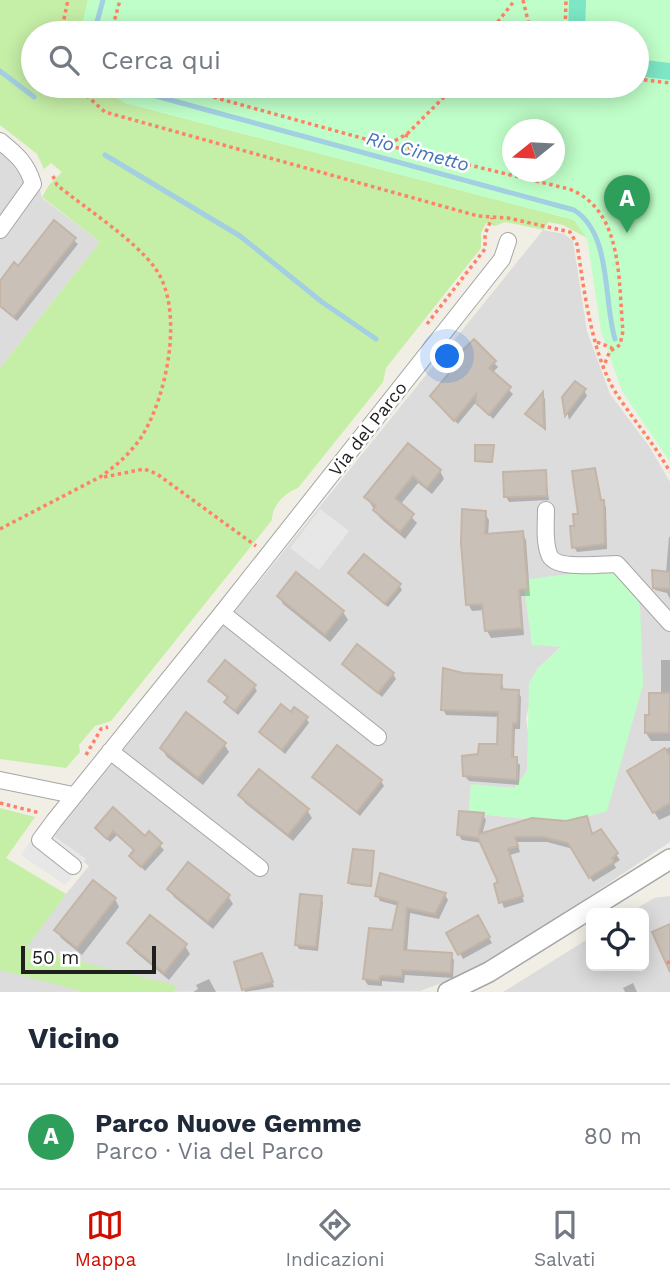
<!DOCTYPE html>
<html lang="it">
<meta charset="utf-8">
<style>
:root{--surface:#fff;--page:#f6f6f7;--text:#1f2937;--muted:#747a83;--line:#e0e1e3;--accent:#ce0f00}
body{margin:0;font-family:"Work Sans",sans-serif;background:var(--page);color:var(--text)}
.controls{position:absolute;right:21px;bottom:21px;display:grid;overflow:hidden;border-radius:10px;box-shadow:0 4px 18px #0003}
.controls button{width:63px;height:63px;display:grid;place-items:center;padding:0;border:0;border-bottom:2px solid var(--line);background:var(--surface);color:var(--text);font:35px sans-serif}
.compass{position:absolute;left:502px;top:119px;width:63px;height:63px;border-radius:50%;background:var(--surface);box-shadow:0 4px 18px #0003;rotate:252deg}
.scale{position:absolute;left:21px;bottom:18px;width:135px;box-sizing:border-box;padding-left:7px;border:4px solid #1f1f1f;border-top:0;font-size:19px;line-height:24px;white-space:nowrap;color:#1f1f1f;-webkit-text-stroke:5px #fff;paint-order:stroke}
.you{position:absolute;left:448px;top:357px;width:24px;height:24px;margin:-18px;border:5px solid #fff;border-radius:50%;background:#1a73e8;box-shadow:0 0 0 10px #1a73e833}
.badge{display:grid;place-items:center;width:46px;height:46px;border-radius:50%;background:var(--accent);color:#fff;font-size:23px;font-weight:700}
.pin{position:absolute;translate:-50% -58px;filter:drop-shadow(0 2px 4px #0008)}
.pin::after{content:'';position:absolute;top:37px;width:24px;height:21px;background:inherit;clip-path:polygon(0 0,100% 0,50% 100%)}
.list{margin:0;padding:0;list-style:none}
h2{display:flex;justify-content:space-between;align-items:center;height:91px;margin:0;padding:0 28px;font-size:30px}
h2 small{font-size:23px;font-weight:400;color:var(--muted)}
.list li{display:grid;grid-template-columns:46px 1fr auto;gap:21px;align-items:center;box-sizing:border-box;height:105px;padding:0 28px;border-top:2px solid var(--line)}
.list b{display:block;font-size:26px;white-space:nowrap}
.list p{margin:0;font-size:23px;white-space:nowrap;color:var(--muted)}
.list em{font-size:23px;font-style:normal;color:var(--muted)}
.icon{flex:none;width:38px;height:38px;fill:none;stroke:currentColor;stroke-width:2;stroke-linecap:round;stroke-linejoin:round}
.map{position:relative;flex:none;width:670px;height:992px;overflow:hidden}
.search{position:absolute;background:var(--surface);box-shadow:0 4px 18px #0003;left:21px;right:21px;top:21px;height:77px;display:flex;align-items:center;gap:18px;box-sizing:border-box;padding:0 24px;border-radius:38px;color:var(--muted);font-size:26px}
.sheet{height:196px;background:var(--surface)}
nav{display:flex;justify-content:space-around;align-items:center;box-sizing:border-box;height:98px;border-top:2px solid var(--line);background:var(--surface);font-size:19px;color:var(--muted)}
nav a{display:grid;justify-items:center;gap:4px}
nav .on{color:var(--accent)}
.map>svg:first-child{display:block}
.residential{fill:#dddcdc;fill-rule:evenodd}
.grass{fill:#c5eea7}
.park{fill:#bffec8;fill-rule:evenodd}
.pitch{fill:#7de6c5}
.parking{fill:#e7e7e7}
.shadow{fill:#0003}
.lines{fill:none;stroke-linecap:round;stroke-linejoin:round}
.stream{stroke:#a2cfe2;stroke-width:5}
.building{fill:#c9c0b7;stroke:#c4b5a6;stroke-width:2}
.minor-casing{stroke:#a6a6a6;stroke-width:18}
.tertiary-casing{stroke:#a6a6a6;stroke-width:22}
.path{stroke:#ff8267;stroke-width:3.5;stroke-dasharray:3.5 3.5;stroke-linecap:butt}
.minor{stroke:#fff;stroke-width:16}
.tertiary{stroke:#fff;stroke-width:19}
.labels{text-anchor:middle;stroke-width:5;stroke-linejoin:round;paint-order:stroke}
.street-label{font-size:18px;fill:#1f1f1f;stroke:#fff}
.water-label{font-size:19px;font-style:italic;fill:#4375b7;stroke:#fff}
</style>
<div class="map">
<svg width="670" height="992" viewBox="0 0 670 992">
<rect width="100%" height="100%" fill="#f1eee5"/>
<path class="residential" d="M0,142L35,169L42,198L100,242L0,368Z
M543,230L564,234L573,241L587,331L610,394L649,446L670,482V842L503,954L469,973L420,991L0,992V947L19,951L89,866L53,837ZM562,646L567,823L469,813L471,785L515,788L527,771L529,740L526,718L538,668Z
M670,896V992H503L591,937V966H644V913H629L654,898Z"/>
<path class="grass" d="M0,0H88L80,33H33V86H99L125,103L574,220L587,238L563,225L548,222L544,230L505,222L495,226L486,223L481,233V248L386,368L383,382L298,488C285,493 272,505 272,520L111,721L95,726L79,745L80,752L66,768L0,759V368L100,242L42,197L49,185L62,172L51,163L44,169L37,154L0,125Z
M0,808L35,817L6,858L66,894L26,948L178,986L173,992H85L0,970Z"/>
<path class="park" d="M88,0H670V462L622,391L601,331L587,238L574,220L125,103L99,86H637V33H80ZM512,130H554V172H512Z
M614,568L640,604L643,685L607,811L567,823L469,813L471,784L514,788L527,771L529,683L538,668L562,647L532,645L523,580Z"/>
<path class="pitch" d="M569,0H586L585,33H568Z
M637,59L670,63V80L637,76Z"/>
<path class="parking" d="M320,509L349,531L319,570L290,548Z
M40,826L86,859L65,885L21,855Z"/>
<path class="shadow" d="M54,223L78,244L17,321L0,307V283L19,268Z
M474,342L498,367L492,373L513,394L493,419L477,401L458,424L435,401L462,361L459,356Z
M584,390L587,396L569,420L564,397Z
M542,395L545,399L546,431L527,414Z
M408,445L440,471L444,479L432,494L418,483L400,505L417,523L405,539L380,518L366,497Z
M493,447V463L477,462L476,460Z
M594,470L602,502L606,507L607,549L577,552L574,547L580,515Z
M545,472L549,500L509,502L506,497Z
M485,513L489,520L488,536L522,533L526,540L530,596H521L524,635L491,638L487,631L485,610L472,611L468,604Z
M669,537H670V599L667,593L655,590L653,585L654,572L666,573Z
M350,574L399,585L402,590L388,607Z
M279,596L343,612L348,620L330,642L283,604Z
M661,660H670V741H651L646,733L661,695Z
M344,664L393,674L396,679L382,697Z
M463,675L501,677L504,691L518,692L521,697L520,729H515L514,759L520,765L519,785L469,781L465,776L480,756L498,746L500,717L446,715L443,709Z
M210,681L254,686L257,691L238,715L229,707L226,702L228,699Z
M291,714L306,718L309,723L285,754L261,732Z
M224,744L229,752L203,785L167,757L162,749Z
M670,747V815L659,820L630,772Z
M314,777L381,781L384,786L360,816Z
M240,795L307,810L312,818L293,841L245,803Z
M113,810L146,838L149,834L164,850L145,871L131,856L135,851L117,835L110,842L97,828Z
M483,815L486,820L482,835L586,818L593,835L600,831L620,860L614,864L616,868L593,882L573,849L547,842H517L520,852L510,855L524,902L504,908L496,885L500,883L482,843L462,840L458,834Z
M373,853L371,887L351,885L350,883Z
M169,889L228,896L233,904L213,929L174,897Z
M445,895L448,900L439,919L410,913L407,952L451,955L454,960L453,978L405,975L404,983L382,981V986L368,985L364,979L393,932L399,906L380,901L377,896Z
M321,898L323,902L318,951L299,949L296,944Z
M115,899L119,907L82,955L61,938L56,930Z
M477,918L492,943L463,959L449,934Z
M129,943L185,946L190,954L169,980L134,951Z
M264,960L274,987L245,992L236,963Z
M209,979L216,992H193L198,989L196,985Z
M633,983L637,992H625L623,988Z"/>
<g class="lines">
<path class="stream" d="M94,33L103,0
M0,71L34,97
M119,86L574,210C612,234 603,299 615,339
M105,155L240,236L322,302L376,339"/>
</g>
<path class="building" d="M54,220L76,238L14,317L0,306V281L14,262L18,266Z
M474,339L496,361L489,368L511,387L489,415L476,403V394L454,421L430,396L461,359L457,356Z
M575,381L586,389L565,416L562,397Z
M543,392L544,428L525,414Z
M408,443L441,470L427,488L413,476L395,498L414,514L400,532L373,510L376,506L364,497Z
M475,445H494L492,462L475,461Z
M595,468L601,500H604L605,544L572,548L570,526H574L573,514H578L572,471Z
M546,470L547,496L504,497L503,472Z
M462,509L486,511L485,534L523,531L528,589L519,590L522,628L485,631L482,604L466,605L461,543Z
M364,554L401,584L385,604L348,573Z
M652,570L670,572V589L653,588Z
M296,572L344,611L325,635L277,596Z
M357,644L394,673L378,693L342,664Z
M225,660L256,685L235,711L224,702L228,697L208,681Z
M443,668L463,673L502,675L501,689L519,690L517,724L513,723L512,757H517V780L463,776L462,756L478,754L479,744H497L498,712L441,710Z
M649,693H670L669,733H645V715H649Z
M281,704L291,712L294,707L308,717L282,750L259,732Z
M186,712L226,743L198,778L160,748Z
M337,745L382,780L357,812L312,777Z
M665,748L670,756V803L653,813L627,771Z
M259,769L309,809L288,835L238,795Z
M113,807L145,836L149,831L162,843L141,867L129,856L134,850L113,831L107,839L95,828Z
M459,811L484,813L479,834L532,818L566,821L587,816L592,834L601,829L618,853L612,858L614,862L589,878L568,843L543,837H515L518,846L508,849L523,896L499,903L494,884L498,882L478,838L457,835Z
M353,849L374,851L371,886L348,883Z
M188,862L230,895L208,922L167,889Z
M380,873L446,893L435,914L407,908L404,950L452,953L451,973L402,970V977L380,976L379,981L363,979L369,928L392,930L398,902L375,896Z
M93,880L116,898L77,948L54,930Z
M300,894L322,896L316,947L295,945Z
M150,915L187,944L164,973L127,943Z
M478,915L490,937L458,955L446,933Z
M670,924V972L652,932Z
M262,953L273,982L242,990L234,962Z"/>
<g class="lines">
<g class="minor-casing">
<path id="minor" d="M0,141C16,154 27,163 33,184L0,230
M546,510C546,523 544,542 549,554C554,571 602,564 617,564L670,623
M222,613L378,737
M110,751L260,868
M0,780L73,795
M73,866L40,840L54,821L222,613L502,259L508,241"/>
</g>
<g class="tertiary-casing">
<path id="tertiary" d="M448,992L489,972L670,859"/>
</g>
<path class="path" d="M523,0L531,33
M61,33L68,0
M111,33L120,0
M489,33L515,0
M565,33L566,0
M637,79L670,83
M76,86L105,112L478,216L508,218L570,232L577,244C584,289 592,358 618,396C635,422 655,445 670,472
M173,86L387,145L407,134L455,86
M407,134L405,140L411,151L569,189C624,210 618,282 623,331L620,345L610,351L605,363
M389,146L411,151
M427,324L485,249V234L492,218
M597,342L612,348
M104,477L144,469L157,474L256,546
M0,529L100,477C116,466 131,453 142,436C167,396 185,309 155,268C135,240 85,208 57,185L53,176
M86,755L101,729L108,727
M0,803L40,813
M667,963L670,962"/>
<use href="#minor" class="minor"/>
<use href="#tertiary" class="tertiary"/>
</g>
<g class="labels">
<g class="street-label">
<text transform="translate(368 429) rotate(-52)" y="6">Via del Parco</text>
</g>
<g class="water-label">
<text transform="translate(418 151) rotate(15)" y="7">Rio Cimetto</text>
</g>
</g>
</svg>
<div class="controls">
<button><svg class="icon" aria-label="locate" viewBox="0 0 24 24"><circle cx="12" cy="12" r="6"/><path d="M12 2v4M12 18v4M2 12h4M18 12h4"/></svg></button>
</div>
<svg class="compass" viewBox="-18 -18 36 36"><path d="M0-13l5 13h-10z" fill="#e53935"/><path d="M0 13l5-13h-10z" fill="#747a83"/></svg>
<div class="scale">50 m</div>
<div class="you"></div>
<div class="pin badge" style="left:627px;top:233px;background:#2e9e5b">A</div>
<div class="search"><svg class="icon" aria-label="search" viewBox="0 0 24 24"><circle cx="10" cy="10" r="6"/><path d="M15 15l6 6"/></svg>Cerca qui</div>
</div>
<section class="sheet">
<h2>Vicino<small></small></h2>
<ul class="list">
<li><span class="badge" style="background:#2e9e5b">A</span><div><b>Parco Nuove Gemme</b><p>Parco · Via del Parco</p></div><em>80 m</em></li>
</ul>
</section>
<nav>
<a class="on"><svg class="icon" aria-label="map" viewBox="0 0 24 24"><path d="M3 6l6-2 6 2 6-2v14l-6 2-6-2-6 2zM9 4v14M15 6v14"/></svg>Mappa</a>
<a><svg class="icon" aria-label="directions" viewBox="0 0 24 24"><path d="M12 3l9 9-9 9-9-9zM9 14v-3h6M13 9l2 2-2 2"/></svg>Indicazioni</a>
<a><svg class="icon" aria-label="saved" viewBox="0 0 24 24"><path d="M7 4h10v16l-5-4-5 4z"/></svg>Salvati</a>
</nav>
